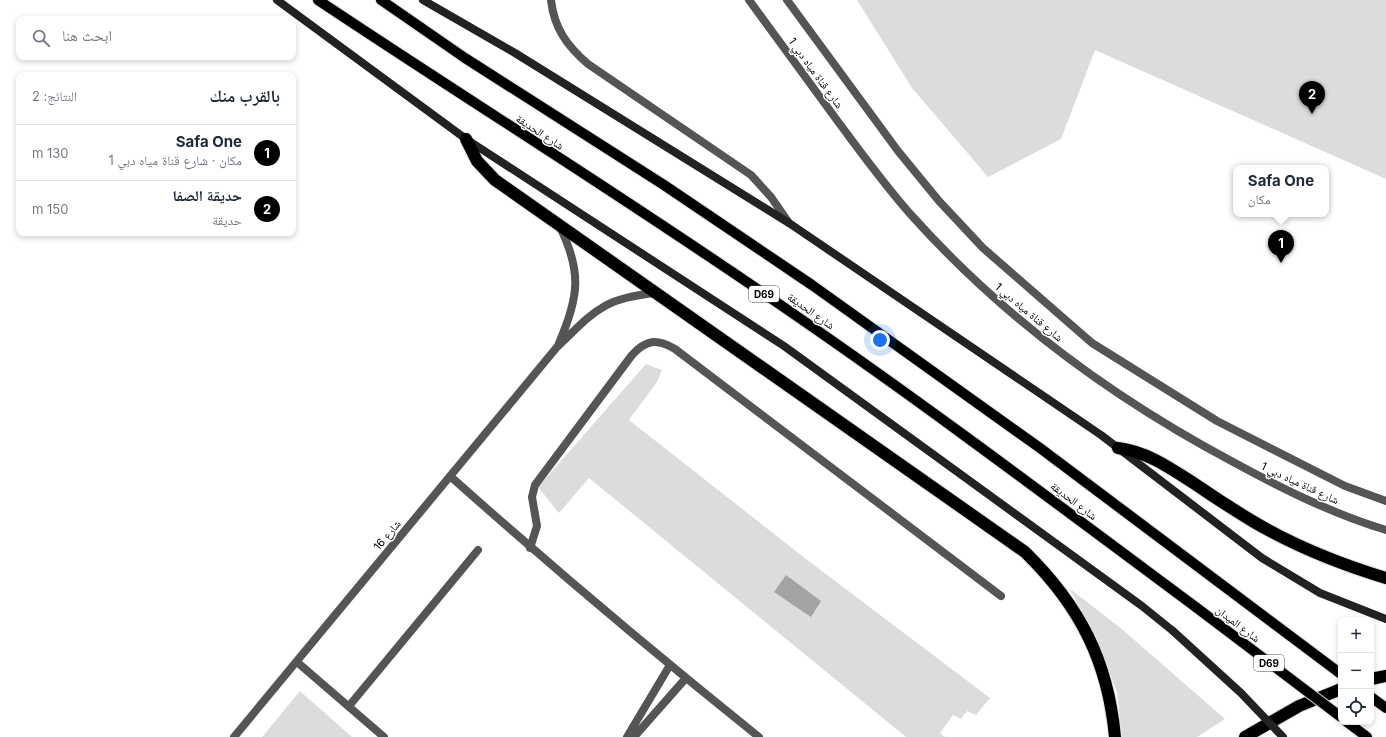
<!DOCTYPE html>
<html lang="ar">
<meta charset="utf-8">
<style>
:root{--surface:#fff;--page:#f6f6f7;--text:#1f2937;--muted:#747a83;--line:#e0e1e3;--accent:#000}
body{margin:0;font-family:Inter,"Noto Naskh Arabic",sans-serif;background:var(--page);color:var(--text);direction:rtl}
.controls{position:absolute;right:12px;bottom:12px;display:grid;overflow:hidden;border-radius:8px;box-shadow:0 2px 6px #0003}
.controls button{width:36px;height:36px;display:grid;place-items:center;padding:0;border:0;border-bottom:1px solid var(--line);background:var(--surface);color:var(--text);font:20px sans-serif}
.you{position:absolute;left:880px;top:340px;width:14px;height:14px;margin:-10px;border:3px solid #fff;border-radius:50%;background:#1a73e8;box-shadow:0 0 0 6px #1a73e833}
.badge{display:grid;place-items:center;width:26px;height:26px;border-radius:50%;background:var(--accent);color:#fff;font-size:13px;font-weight:700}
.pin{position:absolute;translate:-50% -33px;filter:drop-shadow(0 1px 2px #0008)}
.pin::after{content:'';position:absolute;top:21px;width:14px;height:12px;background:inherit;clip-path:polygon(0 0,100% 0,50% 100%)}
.popup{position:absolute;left:1233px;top:165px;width:96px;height:52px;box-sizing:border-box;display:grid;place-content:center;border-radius:8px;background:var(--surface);filter:drop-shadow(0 1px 3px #0005);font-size:13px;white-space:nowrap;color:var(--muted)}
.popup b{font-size:15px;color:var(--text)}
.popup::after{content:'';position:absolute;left:50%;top:100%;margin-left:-8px;border:8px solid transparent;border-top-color:var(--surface)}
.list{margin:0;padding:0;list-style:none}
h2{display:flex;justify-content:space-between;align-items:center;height:52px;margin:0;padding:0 16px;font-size:17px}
h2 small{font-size:13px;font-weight:400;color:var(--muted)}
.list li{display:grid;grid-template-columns:26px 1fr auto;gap:12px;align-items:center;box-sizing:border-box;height:56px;padding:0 16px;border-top:1px solid var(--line)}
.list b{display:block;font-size:15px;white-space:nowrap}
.list p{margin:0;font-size:13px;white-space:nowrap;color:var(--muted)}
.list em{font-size:13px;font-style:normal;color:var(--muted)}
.icon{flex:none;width:22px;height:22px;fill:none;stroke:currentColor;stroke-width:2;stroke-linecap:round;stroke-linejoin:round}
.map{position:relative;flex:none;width:1386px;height:737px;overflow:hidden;direction:ltr}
.search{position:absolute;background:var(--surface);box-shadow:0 2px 6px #0003;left:16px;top:16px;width:280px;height:44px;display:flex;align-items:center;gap:10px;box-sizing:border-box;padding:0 14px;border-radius:8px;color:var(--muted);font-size:15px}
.panel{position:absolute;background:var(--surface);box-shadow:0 2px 6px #0003;left:16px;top:72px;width:280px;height:164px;border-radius:8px;direction:rtl}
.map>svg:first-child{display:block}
.green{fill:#dcdcdc}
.water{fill:#a3a3a3}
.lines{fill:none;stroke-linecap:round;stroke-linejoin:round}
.primary-casing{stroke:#dbdbdb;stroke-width:12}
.motorway-casing{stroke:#dbdbdb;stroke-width:14}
.service{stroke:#555;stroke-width:8}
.minor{stroke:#555;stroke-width:8}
.secondary{stroke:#222;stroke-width:8}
.primary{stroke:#000;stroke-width:10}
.motorway{stroke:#000;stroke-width:12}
.primary-bridge-casing{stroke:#dbdbdb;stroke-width:12;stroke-linecap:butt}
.secondary-bridge{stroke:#222;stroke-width:8}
.primary-bridge{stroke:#000;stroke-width:10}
.labels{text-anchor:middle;stroke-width:3;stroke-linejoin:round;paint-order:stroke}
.shield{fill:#fff;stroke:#4c4c4c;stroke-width:1}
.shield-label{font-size:10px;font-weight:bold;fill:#000}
.street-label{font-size:11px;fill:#000;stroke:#fff}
</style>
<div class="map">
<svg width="1386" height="737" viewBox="0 0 1386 737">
<rect width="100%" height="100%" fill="#fff"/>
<path class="green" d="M857,0H1386V179L1095,50L1061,139L988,177L912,88Z
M646,364L662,370L657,382L629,420L806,559L990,698L976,715L967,711L961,719L953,715L940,733L945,737H906L589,478L559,513L538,487Z
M1069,588L1123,630L1225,719L1197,737H1122L1117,692L1095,634Z
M300,691L352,737H262Z"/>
<path class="water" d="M786,575L821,601L811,617L774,592Z"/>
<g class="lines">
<g class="primary-casing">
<path id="primary" d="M318,0C477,106 640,207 798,317C933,410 1065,510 1197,608
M381,0L465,58L664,185L812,285L1040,448L1341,674
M1371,697L1386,708
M1347,722L1367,737"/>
</g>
<g class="motorway-casing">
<path id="motorway" d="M466,139L477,161L495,180L1025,552C1080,606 1108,661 1115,737
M1118,448C1148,452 1170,468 1195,484C1214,497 1234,510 1254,522C1295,546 1340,564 1386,578
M1371,679L1386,676
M1245,737L1299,706L1341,689"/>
</g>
<path class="service" d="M530,548L537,526L532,497L535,485L632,355C646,340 656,338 675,349L1001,596"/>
<path class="minor" d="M551,0C554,28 567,46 588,64L751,175L771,197L789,223
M749,0C779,41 809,82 839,123C863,155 886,187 913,217C1004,318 1114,399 1235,463C1283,489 1333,514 1386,530
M787,0L898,151L939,201L983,248L1092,343L1217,421L1345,486L1386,501
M559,343C579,297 582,272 560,227
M450,476C551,566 654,653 759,737
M297,662L384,737
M349,706L478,550
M234,737L557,347C594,312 602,298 656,293
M627,737L670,665
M634,737L686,678"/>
<path class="secondary" d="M277,0L466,139L784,346L1142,606L1173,631
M423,0L515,53L789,223L1101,435L1262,558L1320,593L1386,619"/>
<use href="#primary" class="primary"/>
<use href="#motorway" class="motorway"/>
<g class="primary-bridge-casing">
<path id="primary-bridge" d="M1197,608L1341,717"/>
</g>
<path class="secondary-bridge" d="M1173,631L1241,693L1283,737"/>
<use href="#primary-bridge" class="primary-bridge"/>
</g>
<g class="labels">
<g class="shield">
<rect x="749" y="286" width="30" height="16" rx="3"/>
<rect x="1254" y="655" width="30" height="16" rx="3"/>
</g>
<g class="shield-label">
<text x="764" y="298">D69</text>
<text x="1269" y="667">D69</text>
</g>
<g class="street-label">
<text transform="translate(816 73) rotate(54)" y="4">شارع قناة مياه دبي 1</text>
<text transform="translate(540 132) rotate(33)" y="4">شارع الحديقة</text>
<text transform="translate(811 311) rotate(35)" y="4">شارع الحديقة</text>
<text transform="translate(1029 312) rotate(40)" y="4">شارع قناة مياه دبي 1</text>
<text transform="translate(1300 483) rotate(25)" y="4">شارع قناة مياه دبي 1</text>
<text transform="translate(1074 501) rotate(37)" y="4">شارع الحديقة</text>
<text transform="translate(387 535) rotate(-50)" y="4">شارع 16</text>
<text transform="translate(1238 624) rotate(37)" y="4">شارع الميدان</text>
</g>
</g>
</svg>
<div class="controls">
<button>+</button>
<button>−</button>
<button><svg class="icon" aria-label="locate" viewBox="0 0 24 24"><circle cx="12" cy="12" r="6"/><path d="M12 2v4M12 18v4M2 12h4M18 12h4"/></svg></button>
</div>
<div class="you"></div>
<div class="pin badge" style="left:1281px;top:263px">1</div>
<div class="popup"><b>Safa One</b>مكان</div>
<div class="pin badge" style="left:1312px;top:114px">2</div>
<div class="search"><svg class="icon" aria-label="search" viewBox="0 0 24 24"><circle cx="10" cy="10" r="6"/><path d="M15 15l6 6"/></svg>ابحث هنا</div>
<section class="panel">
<h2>بالقرب منك<small>النتائج: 2</small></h2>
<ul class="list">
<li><span class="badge">1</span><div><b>Safa One</b><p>مكان · شارع قناة مياه دبي 1</p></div><em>130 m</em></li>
<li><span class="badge">2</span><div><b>حديقة الصفا</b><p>حديقة</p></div><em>150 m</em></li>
</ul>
</section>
</div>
